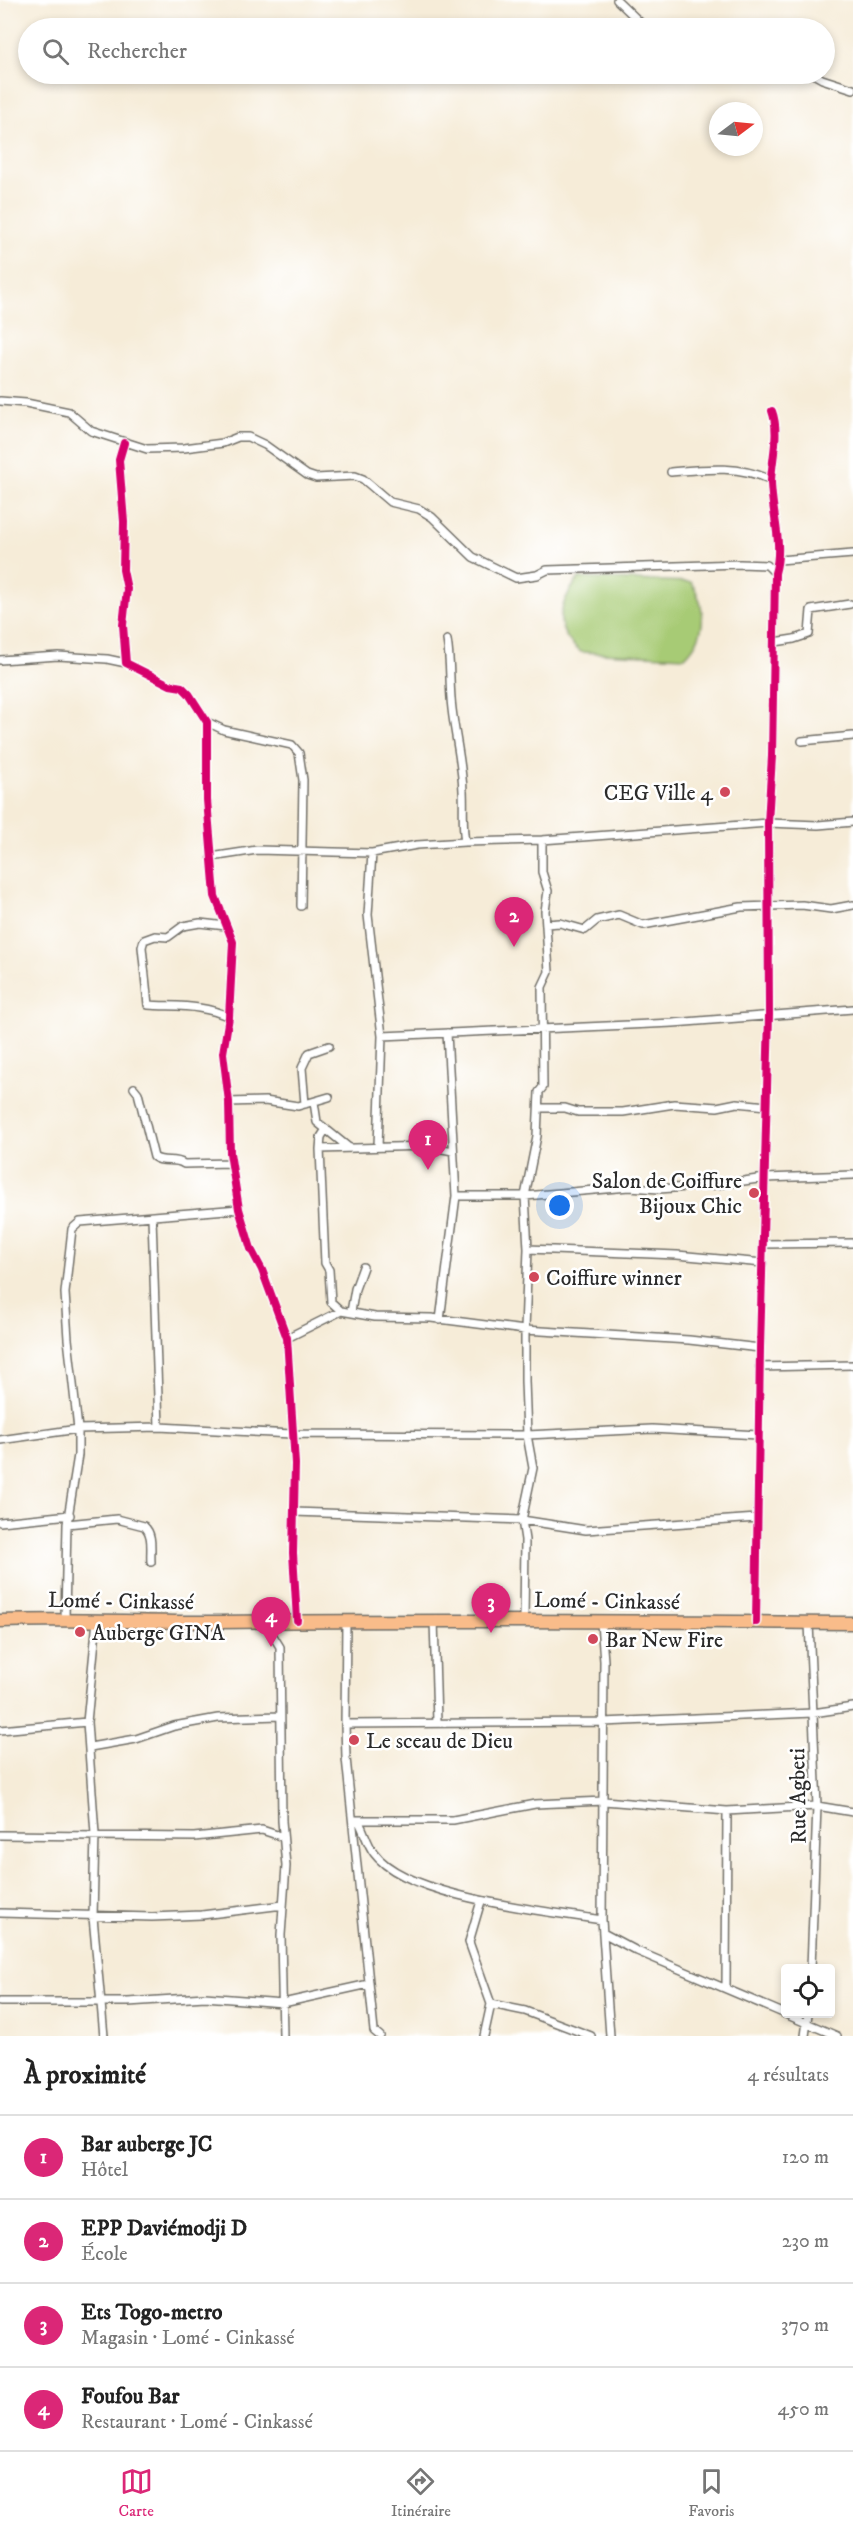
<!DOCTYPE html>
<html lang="fr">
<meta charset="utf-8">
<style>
:root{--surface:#fff;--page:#f2f2f2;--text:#222;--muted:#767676;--line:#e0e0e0;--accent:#db2777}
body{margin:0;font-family:"IM FELL DW Pica",serif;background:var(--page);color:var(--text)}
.controls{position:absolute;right:18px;bottom:18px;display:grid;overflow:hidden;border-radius:6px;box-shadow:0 3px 9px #0003}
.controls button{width:54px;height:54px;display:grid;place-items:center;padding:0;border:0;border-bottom:2px solid var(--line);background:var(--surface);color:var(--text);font:30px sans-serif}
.compass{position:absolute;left:709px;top:102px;width:54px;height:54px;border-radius:50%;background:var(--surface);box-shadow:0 3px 9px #0003;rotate:74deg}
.you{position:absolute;left:560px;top:1206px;width:21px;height:21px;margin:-15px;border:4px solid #fff;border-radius:50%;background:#1a73e8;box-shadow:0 0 0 9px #1a73e833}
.badge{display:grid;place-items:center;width:39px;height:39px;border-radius:50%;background:var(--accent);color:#fff;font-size:20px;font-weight:700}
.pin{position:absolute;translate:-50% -50px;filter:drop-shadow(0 2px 3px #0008)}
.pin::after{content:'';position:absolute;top:32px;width:21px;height:18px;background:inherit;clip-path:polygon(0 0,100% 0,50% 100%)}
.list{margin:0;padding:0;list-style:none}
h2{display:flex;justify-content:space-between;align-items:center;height:78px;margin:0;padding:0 24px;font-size:26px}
h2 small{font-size:20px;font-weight:400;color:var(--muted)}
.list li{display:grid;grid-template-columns:39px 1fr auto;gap:18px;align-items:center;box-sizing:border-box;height:84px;padding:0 24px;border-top:2px solid var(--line)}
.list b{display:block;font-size:22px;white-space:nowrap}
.list p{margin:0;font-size:20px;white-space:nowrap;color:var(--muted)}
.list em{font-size:20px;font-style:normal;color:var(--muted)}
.icon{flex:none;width:33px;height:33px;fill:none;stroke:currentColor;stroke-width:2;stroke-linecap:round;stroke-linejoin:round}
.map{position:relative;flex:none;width:853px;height:2036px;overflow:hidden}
.search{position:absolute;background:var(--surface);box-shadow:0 3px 9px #0003;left:18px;right:18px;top:18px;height:66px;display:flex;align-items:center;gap:15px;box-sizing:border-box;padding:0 21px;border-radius:33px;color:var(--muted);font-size:22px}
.sheet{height:414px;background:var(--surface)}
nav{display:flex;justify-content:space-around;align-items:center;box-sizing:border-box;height:84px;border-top:2px solid var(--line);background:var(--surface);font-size:16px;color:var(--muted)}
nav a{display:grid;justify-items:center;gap:3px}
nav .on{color:var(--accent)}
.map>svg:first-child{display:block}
.green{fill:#a7cb74;stroke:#697b50;stroke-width:1.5}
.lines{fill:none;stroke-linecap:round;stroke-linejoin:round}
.street-casing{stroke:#726f68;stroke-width:10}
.highway-casing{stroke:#726f68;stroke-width:15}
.street{stroke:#fff;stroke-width:7}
.highway{stroke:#f9bc8a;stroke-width:12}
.cycleway-casing{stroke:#fff;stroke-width:11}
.cycleway{stroke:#d6006c;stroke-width:8}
.poi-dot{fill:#d1495b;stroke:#fff;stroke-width:2}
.labels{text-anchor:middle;stroke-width:5;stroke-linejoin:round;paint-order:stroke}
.poi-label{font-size:22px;fill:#2b2b2b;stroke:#fff;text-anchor:start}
.street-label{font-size:22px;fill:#2b2b2b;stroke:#fff}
</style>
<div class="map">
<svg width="853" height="2036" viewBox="0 0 853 2036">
<rect width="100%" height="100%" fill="#fff"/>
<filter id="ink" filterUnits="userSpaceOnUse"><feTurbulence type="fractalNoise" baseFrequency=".0167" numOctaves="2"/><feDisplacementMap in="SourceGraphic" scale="12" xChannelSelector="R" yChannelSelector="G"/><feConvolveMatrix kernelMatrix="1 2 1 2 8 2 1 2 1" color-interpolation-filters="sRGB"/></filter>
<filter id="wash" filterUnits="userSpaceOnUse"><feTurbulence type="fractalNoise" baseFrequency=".008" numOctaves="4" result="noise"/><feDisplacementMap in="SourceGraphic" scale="24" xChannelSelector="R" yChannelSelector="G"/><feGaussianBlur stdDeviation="1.35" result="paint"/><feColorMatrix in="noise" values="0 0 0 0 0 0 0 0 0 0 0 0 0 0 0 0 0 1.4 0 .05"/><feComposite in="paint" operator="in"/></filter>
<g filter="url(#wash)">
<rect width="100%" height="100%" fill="#f6ecd8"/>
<path class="green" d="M579,578L691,582C707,607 707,636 685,657L581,652C551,629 558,605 579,578Z"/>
</g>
<g filter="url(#ink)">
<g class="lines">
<g class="street-casing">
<path id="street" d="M617,0L646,28
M813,74L822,79L853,89
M0,401L26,403L69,412L91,431L147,449L184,448L223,443L238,437H248L265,445L307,475L316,478L355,476L363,479L390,502L419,509L432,517L473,557L516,578L537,575L547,570L740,564L767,565L775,573
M124,443L119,460L124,522L123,570L127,589L123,625L126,663L170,685L182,687L189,694L207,722V800L215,896L233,942L229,1017L223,1053L229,1102L230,1153L239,1209L251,1249L262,1270L287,1338L295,1464L293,1553L297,1620
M671,472C705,469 739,465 771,480
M779,560L853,554
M447,640C451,663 449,685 452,709C455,736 462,763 463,791C464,808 462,825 465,842
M775,642L794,639L809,634L811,610L850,604
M0,660L58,656L107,659L126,663
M207,722L224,730L292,745L299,753L303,780L301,906
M802,741L853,736
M372,853L368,915L382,1036L378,1146
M211,857L257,850L372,853L417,845L465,842L542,840L768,823L818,825L853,822
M546,924L560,923L585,930L597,920L619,915L643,925L741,907L802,905L831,909L853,905
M226,926L200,923L183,926L168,937L155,936L144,940L142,947L148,1005C176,1007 203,1004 229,1017
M382,1036L673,1023L853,1009
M134,1088L138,1093L154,1157C163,1164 175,1157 184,1164L232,1163
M229,1102L265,1101L298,1106L329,1097
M314,1102L317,1122L348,1147
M305,1104L302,1068L309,1053L329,1046
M539,1108H565L578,1112H623L674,1104L717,1107L737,1103L767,1106
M326,1129L321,1137L320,1149L325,1263L329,1270L331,1302L341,1311
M320,1149L427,1146L453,1151
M456,1196H525L629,1187L659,1189L715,1185L765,1178L853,1175
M152,1217L159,1427
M763,1244L853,1243
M528,1249L677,1255L763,1263
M351,1312L355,1289L363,1267
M440,1320L456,1196L447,1033
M287,1338L341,1311L375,1317L431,1318L525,1330L689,1340L760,1348
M759,1367L853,1365
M0,1440L78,1429L68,1339L65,1293L72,1229L80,1222L239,1209
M294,1512L522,1520L586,1530L757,1518
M0,1522L70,1515
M67,1524L117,1519L144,1526C154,1535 150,1550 151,1562
M65,1618L67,1524L78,1455V1429L159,1427L292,1434L527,1435L652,1429L758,1435
M97,1620L87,1722L95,1834L93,1917L104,2036
M346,1620L345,1724L346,1758L374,2031L380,2036
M434,1620L437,1722
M524,1620L525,1540L522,1520L533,1468L527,1435L525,1381V1330L528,1249L525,1196L537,1136L539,1092L543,1087L542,987L549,972L545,911L548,891L542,872V840
M264,1621L280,1647L282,1821L286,1866L281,1935L283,2036
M756,1622L760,1348L769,1015L768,823L772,756L775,573C784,543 771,511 771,481C772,458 780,433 772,411
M601,1623L604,1661L602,1920L610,2036
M809,1623L817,1806L811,1968
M345,1724L603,1722L813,1713L853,1707
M0,1730L87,1722
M90,1747L136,1739L174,1726L218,1718L280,1716
M354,1820H358C364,1830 367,1844 374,1853C406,1898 548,1911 602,1920
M358,1820H453L535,1804L604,1801L727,1811L817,1806L853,1812
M0,1835L194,1837L262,1830L283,1837
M481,1901L469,1942L491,2004L484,2036
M0,1913L152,1917L202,1915L283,1905
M603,1933L637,1951L837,2036
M726,1988L727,1811
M0,2002H128L205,1997L283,2003L369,1984
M491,2004L525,2011L591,2036
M805,2036L808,2014"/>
</g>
<g class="highway-casing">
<path id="highway" d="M0,1621C73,1618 145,1623 218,1622C430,1620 641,1621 853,1623"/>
</g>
<use href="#street" class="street"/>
<use href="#highway" class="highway"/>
<g class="cycleway-casing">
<path id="cycleway" d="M124,443L119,460L124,522L123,570L127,589L123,625L126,663L170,685L182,687L189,694L207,722V800L215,896L233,942L229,1017L223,1053L229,1102L230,1153L239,1209L251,1249L262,1270L287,1338L295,1464L293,1553L297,1620
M756,1622L760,1348L769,1015L768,823L772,756L775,573C784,543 771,511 771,481C772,458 780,433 772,411"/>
</g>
<use href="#cycleway" class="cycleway"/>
</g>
</g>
<g class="poi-dot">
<circle cx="725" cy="792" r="6"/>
<circle cx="754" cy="1193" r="6"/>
<circle cx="534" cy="1277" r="6"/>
<circle cx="80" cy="1632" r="6"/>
<circle cx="593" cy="1639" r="6"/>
<circle cx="354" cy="1740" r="6"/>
</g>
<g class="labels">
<g class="poi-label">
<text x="713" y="800" text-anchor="end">CEG Ville 4</text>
<text x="742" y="1188" text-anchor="end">Salon de Coiffure<tspan x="742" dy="25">Bijoux Chic</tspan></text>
<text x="546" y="1285">Coiffure winner</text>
<text x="92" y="1640">Auberge GINA</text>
<text x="605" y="1647">Bar New Fire</text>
<text x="366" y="1748">Le sceau de Dieu</text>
</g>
<g class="street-label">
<text transform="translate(121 1600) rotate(1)" y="8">Lomé - Cinkassé</text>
<text transform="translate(607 1600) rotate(1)" y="8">Lomé - Cinkassé</text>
<text transform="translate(797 1796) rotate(-91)" y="8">Rue Agbeti</text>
</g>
</g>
</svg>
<div class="controls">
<button><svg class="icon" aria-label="locate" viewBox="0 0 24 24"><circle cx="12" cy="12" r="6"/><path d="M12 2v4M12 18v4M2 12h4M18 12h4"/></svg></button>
</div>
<svg class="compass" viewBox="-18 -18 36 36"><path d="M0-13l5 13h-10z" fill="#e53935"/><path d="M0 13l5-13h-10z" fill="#767676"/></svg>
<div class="you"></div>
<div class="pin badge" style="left:428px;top:1170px">1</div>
<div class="pin badge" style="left:514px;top:947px">2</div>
<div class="pin badge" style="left:491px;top:1633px">3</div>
<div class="pin badge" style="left:271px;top:1647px">4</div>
<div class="search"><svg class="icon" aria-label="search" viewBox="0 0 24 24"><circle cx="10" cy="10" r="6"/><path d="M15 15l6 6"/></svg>Rechercher</div>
</div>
<section class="sheet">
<h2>À proximité<small>4 résultats</small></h2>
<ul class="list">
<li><span class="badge">1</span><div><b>Bar auberge JC</b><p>Hôtel</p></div><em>120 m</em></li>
<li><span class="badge">2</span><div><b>EPP Daviémodji D</b><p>École</p></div><em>230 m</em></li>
<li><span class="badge">3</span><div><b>Ets Togo-metro</b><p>Magasin · Lomé - Cinkassé</p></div><em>370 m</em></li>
<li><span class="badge">4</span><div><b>Foufou Bar</b><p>Restaurant · Lomé - Cinkassé</p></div><em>450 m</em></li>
</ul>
</section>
<nav>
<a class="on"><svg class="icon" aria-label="map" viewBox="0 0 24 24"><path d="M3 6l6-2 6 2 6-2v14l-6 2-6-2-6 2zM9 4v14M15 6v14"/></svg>Carte</a>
<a><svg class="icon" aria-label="directions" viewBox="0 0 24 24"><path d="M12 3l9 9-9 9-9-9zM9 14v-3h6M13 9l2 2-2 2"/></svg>Itinéraire</a>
<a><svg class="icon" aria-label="saved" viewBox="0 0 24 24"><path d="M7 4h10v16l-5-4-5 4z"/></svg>Favoris</a>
</nav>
